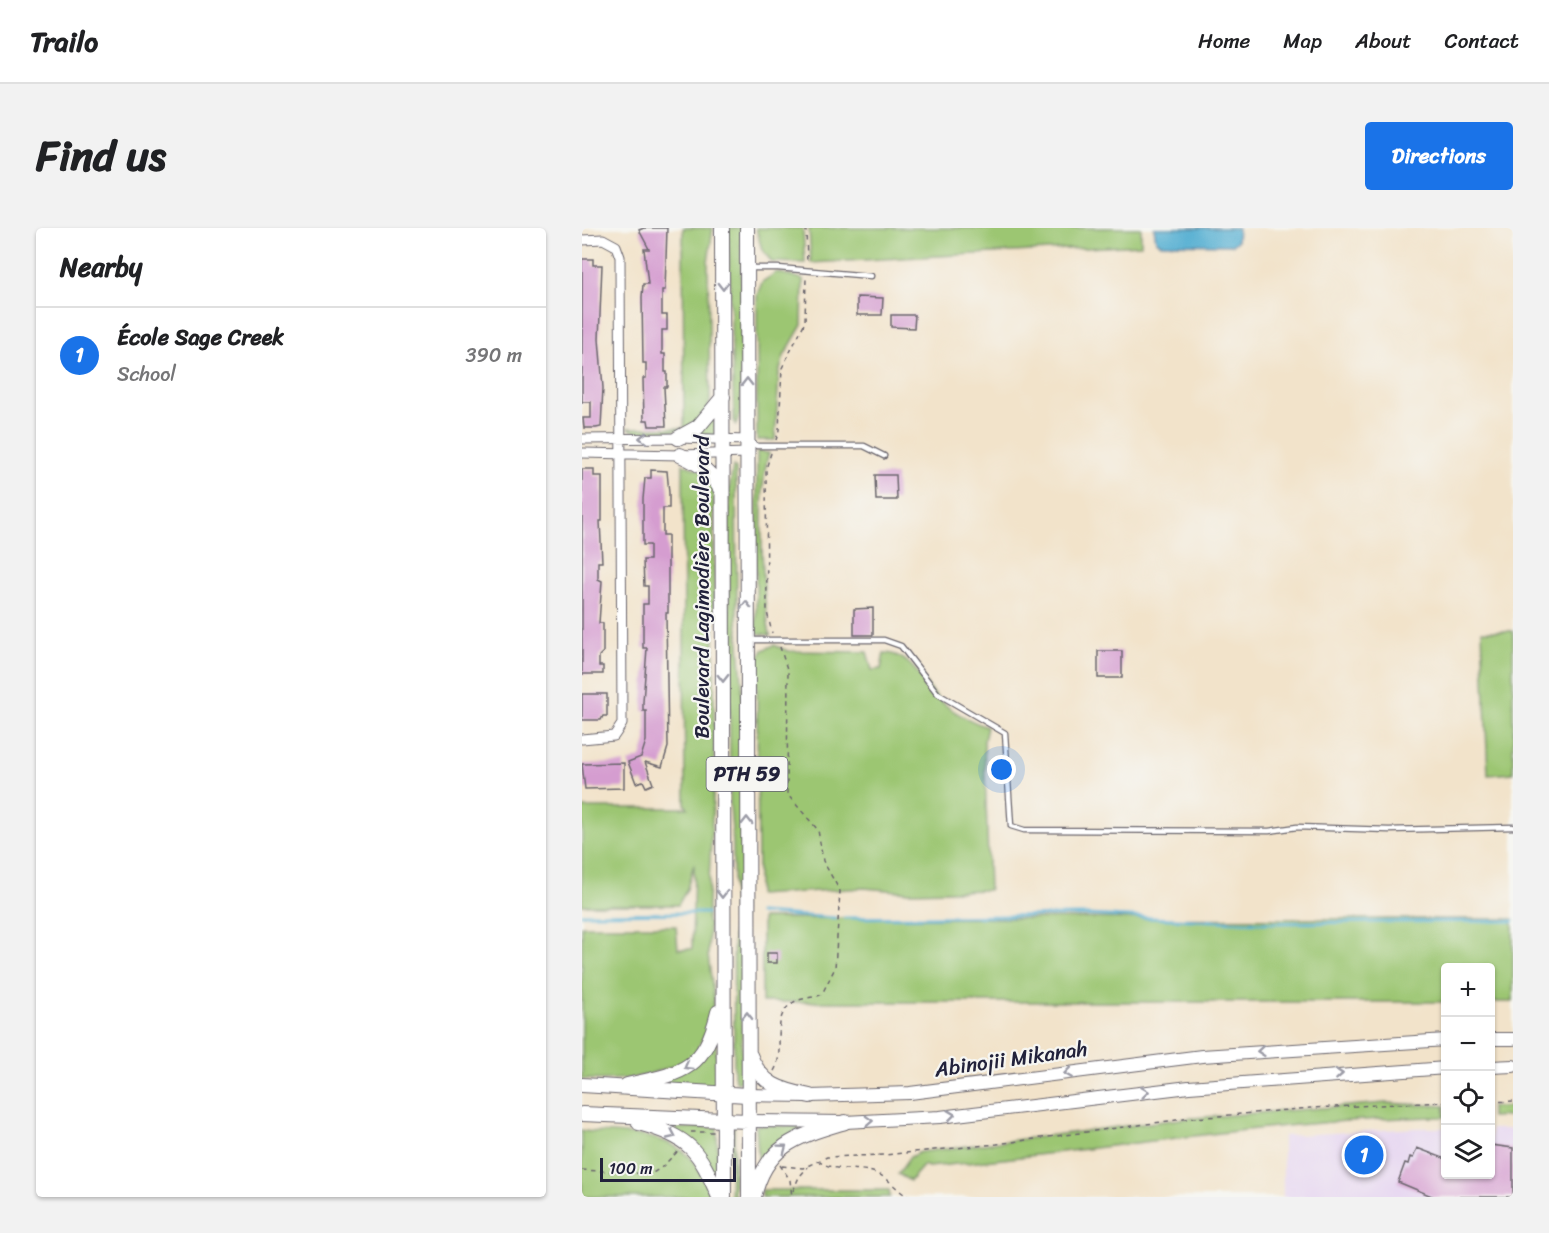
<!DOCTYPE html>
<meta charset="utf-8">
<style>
:root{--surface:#fff;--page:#f2f2f2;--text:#202124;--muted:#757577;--line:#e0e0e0;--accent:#1a73e8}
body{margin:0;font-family:Sriracha,sans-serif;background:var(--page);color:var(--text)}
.controls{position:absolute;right:18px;bottom:18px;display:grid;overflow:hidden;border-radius:6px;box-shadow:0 2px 4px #0004}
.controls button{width:54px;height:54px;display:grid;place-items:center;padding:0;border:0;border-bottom:2px solid var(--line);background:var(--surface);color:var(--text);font:30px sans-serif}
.scale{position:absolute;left:18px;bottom:15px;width:136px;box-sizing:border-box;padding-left:6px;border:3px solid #22223b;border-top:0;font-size:16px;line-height:21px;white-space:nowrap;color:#22223b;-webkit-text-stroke:4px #f6f6f2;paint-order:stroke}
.you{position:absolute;left:420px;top:542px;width:21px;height:21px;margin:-15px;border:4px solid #fff;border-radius:50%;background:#1a73e8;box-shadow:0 0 0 9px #1a73e833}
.badge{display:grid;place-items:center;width:39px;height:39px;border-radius:50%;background:var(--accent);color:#fff;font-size:20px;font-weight:700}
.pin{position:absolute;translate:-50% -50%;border:3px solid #fff;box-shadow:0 2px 6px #0006}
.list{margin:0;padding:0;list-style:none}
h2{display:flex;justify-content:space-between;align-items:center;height:78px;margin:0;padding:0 24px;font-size:26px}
h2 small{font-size:20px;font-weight:400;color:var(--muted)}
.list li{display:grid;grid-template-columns:39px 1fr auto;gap:18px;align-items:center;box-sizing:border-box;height:96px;padding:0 24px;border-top:2px solid var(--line)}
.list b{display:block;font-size:22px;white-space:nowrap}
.list p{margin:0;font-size:20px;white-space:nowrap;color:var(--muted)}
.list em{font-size:20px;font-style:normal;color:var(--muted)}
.icon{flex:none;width:33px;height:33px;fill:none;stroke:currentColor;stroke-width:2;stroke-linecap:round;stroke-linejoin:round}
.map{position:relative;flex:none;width:931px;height:969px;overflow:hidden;border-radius:6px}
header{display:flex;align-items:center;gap:36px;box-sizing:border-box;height:84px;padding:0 30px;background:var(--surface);border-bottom:2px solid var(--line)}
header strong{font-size:28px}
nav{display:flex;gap:33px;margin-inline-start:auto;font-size:21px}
.intro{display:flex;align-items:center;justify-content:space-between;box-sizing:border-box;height:144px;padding:0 36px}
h1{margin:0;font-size:42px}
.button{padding:15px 27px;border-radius:6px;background:var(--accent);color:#fff;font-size:21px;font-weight:700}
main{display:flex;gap:36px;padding:0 36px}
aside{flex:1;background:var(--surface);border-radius:6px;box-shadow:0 2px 4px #0004}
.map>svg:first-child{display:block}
.built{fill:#e5d3f1}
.green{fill:#9cc672;stroke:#5f7456;stroke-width:1.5}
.water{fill:#53aed1;stroke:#3a6886;stroke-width:1.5}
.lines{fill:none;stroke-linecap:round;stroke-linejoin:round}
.stream{stroke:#53aed1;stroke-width:3}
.building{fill:#d59dd0}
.lane-casing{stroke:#6b666d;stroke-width:7}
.street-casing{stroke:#6b666d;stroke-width:11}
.secondary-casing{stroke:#6b666d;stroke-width:14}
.primary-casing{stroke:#6b666d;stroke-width:16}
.path{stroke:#6b666d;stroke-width:1.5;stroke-dasharray:4.5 4.5;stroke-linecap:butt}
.lane{stroke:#fff;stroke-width:4.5}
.street{stroke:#fff;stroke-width:9}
.secondary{stroke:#fff;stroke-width:12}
.primary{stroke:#fff;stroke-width:14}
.oneway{stroke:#9c9ca7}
.labels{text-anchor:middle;stroke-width:4.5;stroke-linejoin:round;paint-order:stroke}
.shield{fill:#f6f6f2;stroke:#626272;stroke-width:1.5}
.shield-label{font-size:20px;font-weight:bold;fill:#22223b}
.street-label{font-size:21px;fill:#22223b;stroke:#f6f6f2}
</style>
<header>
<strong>Trailo</strong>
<nav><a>Home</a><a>Map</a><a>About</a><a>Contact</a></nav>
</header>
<div class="intro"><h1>Find us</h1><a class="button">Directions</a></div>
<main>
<aside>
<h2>Nearby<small></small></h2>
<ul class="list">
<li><span class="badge">1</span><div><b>École Sage Creek</b><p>School</p></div><em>390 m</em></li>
</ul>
</aside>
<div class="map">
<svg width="931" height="969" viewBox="0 0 931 969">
<rect width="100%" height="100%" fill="#f6f6f2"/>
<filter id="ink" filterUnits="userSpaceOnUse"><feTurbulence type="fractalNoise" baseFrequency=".0167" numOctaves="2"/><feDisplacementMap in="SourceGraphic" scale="12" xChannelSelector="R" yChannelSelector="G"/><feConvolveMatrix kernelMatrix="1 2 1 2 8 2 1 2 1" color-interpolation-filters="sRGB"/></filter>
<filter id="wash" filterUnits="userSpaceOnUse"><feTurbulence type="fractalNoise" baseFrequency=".008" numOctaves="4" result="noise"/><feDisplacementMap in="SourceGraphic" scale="24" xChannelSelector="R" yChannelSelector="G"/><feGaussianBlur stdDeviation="1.35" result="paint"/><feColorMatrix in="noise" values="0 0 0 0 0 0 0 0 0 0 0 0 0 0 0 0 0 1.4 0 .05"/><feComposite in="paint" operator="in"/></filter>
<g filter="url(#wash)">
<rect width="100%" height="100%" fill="#f2e3ca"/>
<path class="built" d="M834,900H863L864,946H909V901H931V969H701V908Z"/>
<path class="green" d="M101,0H131L126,35L128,173C121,200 94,205 69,205C61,205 53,206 46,200H102Z
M146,0H159V181L154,197L152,193Z
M174,0H221L223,35L190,34L180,22Z
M227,0H559V17L229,35Z
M195,44L221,51L220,97L202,128L197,145L193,212H175V67L180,54Z
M131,190L134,191V207H113Z
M175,223L187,225C175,261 180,368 188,407L175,405L174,401Z
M101,236L120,243L132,263V552L125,695L127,696L126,727L132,771L129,794L111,830C67,848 48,854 0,851V698H94L96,721H110L112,636L105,661L96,677H0V580H106L103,577Z
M151,238L154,241L155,390L160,455V834L159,853L155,855L152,848L151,616L148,578L147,263Z
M900,403H931V545L906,547Z
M192,417L206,423L285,424L290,442L299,441L302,425C330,425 341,457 360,474C372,485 389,493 405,499L402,513L407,662L327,664L282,660L176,667L175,433L181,422Z
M180,690L931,691V774H909V740H864L863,774H180Z
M134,813L135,858L74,857L132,816Z
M804,875L863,878V889C689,891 519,923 346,939L342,937L328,953L316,946L328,929L338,924L598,891Z
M909,879H931V888L909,889Z
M174,897L224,899C199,908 191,919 177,940Z
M150,898L152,899V969H148Z
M135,899L136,951L92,900Z
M0,903C53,907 115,902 127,969H0Z
M180,962H307L308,969H180Z"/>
<path class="water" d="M572,0H656L655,13L650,17L579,16L574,13Z"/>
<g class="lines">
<path class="stream" d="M177,685L253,690
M0,686L125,685
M262,690L504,687L677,695L931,693"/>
</g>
<g id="blocks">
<path class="building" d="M62,0H85L83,62H80V87H85V102H80V126H83V144H85V159H82L84,198H67L66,192H62L61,150H64V135H61L60,69L61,56H66L62,21H67L57,2Z
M0,31H11V37H20L17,111L21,160L19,199L14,200H2L1,190H9V174H0Z
M275,69L301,70L300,87H275Z
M309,87H333L332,100L309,99Z
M0,241H12V248H20V293H18L20,334H16V351L20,353L17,395H21V424L17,428V438H21V446H0Z
M69,242L85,243L87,265V280H81V307H86V385H84L86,519L80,539L63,534L71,556L64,559L61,553L54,555L46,534L59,529L64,513V483H61V474L65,420H61V376H66V358H62L61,332H68V317H61V271L63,250H69Z
M293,247H314L315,272H294Z
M291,380V407H272V381Z
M516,423H540V450H516Z
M0,466H25V488H21L19,492H0Z
M42,535V560L3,561L0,536Z
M185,725H195V735H185Z
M909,917L931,920V969H852L816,954L823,935L826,936L828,929L831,930L835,920L864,931V946H909Z"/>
</g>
</g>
<g filter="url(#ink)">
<use href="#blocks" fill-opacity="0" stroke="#6b666d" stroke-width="1.5"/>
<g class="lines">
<g class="lane-casing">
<path id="lane" d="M167,40H196L289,48
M167,213L175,218H282L302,228
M167,412H302L319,418L356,466L423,505L429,598L442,602L687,603L715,599L807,602L931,599"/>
</g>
<g class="street-casing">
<path id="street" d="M0,12L21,11L34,18L38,29L40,496L32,508L0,511
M0,211L96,210L165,212
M0,225L98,227L165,225"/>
</g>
<g class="secondary-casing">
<path id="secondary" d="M909,811H931
M909,839L931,838
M165,867L228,868L328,865L620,828L864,812
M166,893L263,894L358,889L607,859L864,840"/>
</g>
<g class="primary-casing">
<path id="primary" d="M140,0L142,969
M165,0L167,969
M96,210L116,199L141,169
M98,227C119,236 130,245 140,264
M168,827C179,857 199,862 228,868
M0,857L165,867
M45,857C100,845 122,843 136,784
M0,886L166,893
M57,895C109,910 116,921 137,969
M172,969C184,916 217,908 263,894"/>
</g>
<path class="path" d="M224,0L225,36
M194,212L197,202L200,140L223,94L224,49
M189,225L184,241L185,384L190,405
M192,843C204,823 188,791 209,776C217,769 231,771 240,766L253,740L258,663L241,633L236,602L205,566L206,444L198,419
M909,874L931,873
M109,904H132
M236,933C256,946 275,937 296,946C308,951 315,963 327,969
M198,937L208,952L210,969
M200,938L221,940L245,929L302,927L415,916L602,891L729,880L864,874
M0,942L69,946L79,940L96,923
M211,963L217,949L226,939"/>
<use href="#lane" class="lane"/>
<use href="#street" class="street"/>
<use href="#secondary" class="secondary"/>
<use href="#primary" class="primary"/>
</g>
<defs><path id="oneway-chevron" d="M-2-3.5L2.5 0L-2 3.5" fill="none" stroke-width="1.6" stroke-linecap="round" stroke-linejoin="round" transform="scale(1.5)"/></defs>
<g class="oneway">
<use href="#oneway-chevron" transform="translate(141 58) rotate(90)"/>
<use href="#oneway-chevron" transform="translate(165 154) rotate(-90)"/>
<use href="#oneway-chevron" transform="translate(61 210) rotate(180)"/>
<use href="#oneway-chevron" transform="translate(164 377) rotate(-90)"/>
<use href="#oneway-chevron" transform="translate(141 450) rotate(90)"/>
<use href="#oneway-chevron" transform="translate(165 593) rotate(-90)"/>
<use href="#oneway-chevron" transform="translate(140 666) rotate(90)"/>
<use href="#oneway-chevron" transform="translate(165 788) rotate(-90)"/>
<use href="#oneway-chevron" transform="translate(679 823) rotate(175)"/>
<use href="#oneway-chevron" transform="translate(106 838) rotate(150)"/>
<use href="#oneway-chevron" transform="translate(486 845) rotate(172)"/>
<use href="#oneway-chevron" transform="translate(757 846) rotate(-4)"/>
<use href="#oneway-chevron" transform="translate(563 864) rotate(-7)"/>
<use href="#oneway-chevron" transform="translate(369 887) rotate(-7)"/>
<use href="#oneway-chevron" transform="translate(287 893) rotate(-2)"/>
<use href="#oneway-chevron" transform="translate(90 907) rotate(25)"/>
<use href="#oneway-chevron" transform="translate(201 920) rotate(-37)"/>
</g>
</g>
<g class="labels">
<rect class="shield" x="124.5" y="529" width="81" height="34" rx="4.5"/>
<g class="shield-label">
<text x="165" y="553">PTH 59</text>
</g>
<g class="street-label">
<text transform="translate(120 359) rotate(-90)" y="7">Boulevard Lagimodière Boulevard</text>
<text transform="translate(429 831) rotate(-8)" y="7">Abinojii Mikanah</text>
</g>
</g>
</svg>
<div class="controls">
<button>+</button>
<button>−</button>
<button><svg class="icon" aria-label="locate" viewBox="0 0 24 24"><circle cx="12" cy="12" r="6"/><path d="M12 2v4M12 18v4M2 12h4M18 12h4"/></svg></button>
<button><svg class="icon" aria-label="layers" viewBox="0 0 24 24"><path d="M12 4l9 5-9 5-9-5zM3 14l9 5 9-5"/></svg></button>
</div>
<div class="scale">100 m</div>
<div class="you"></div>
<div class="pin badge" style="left:782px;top:927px">1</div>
</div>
</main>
